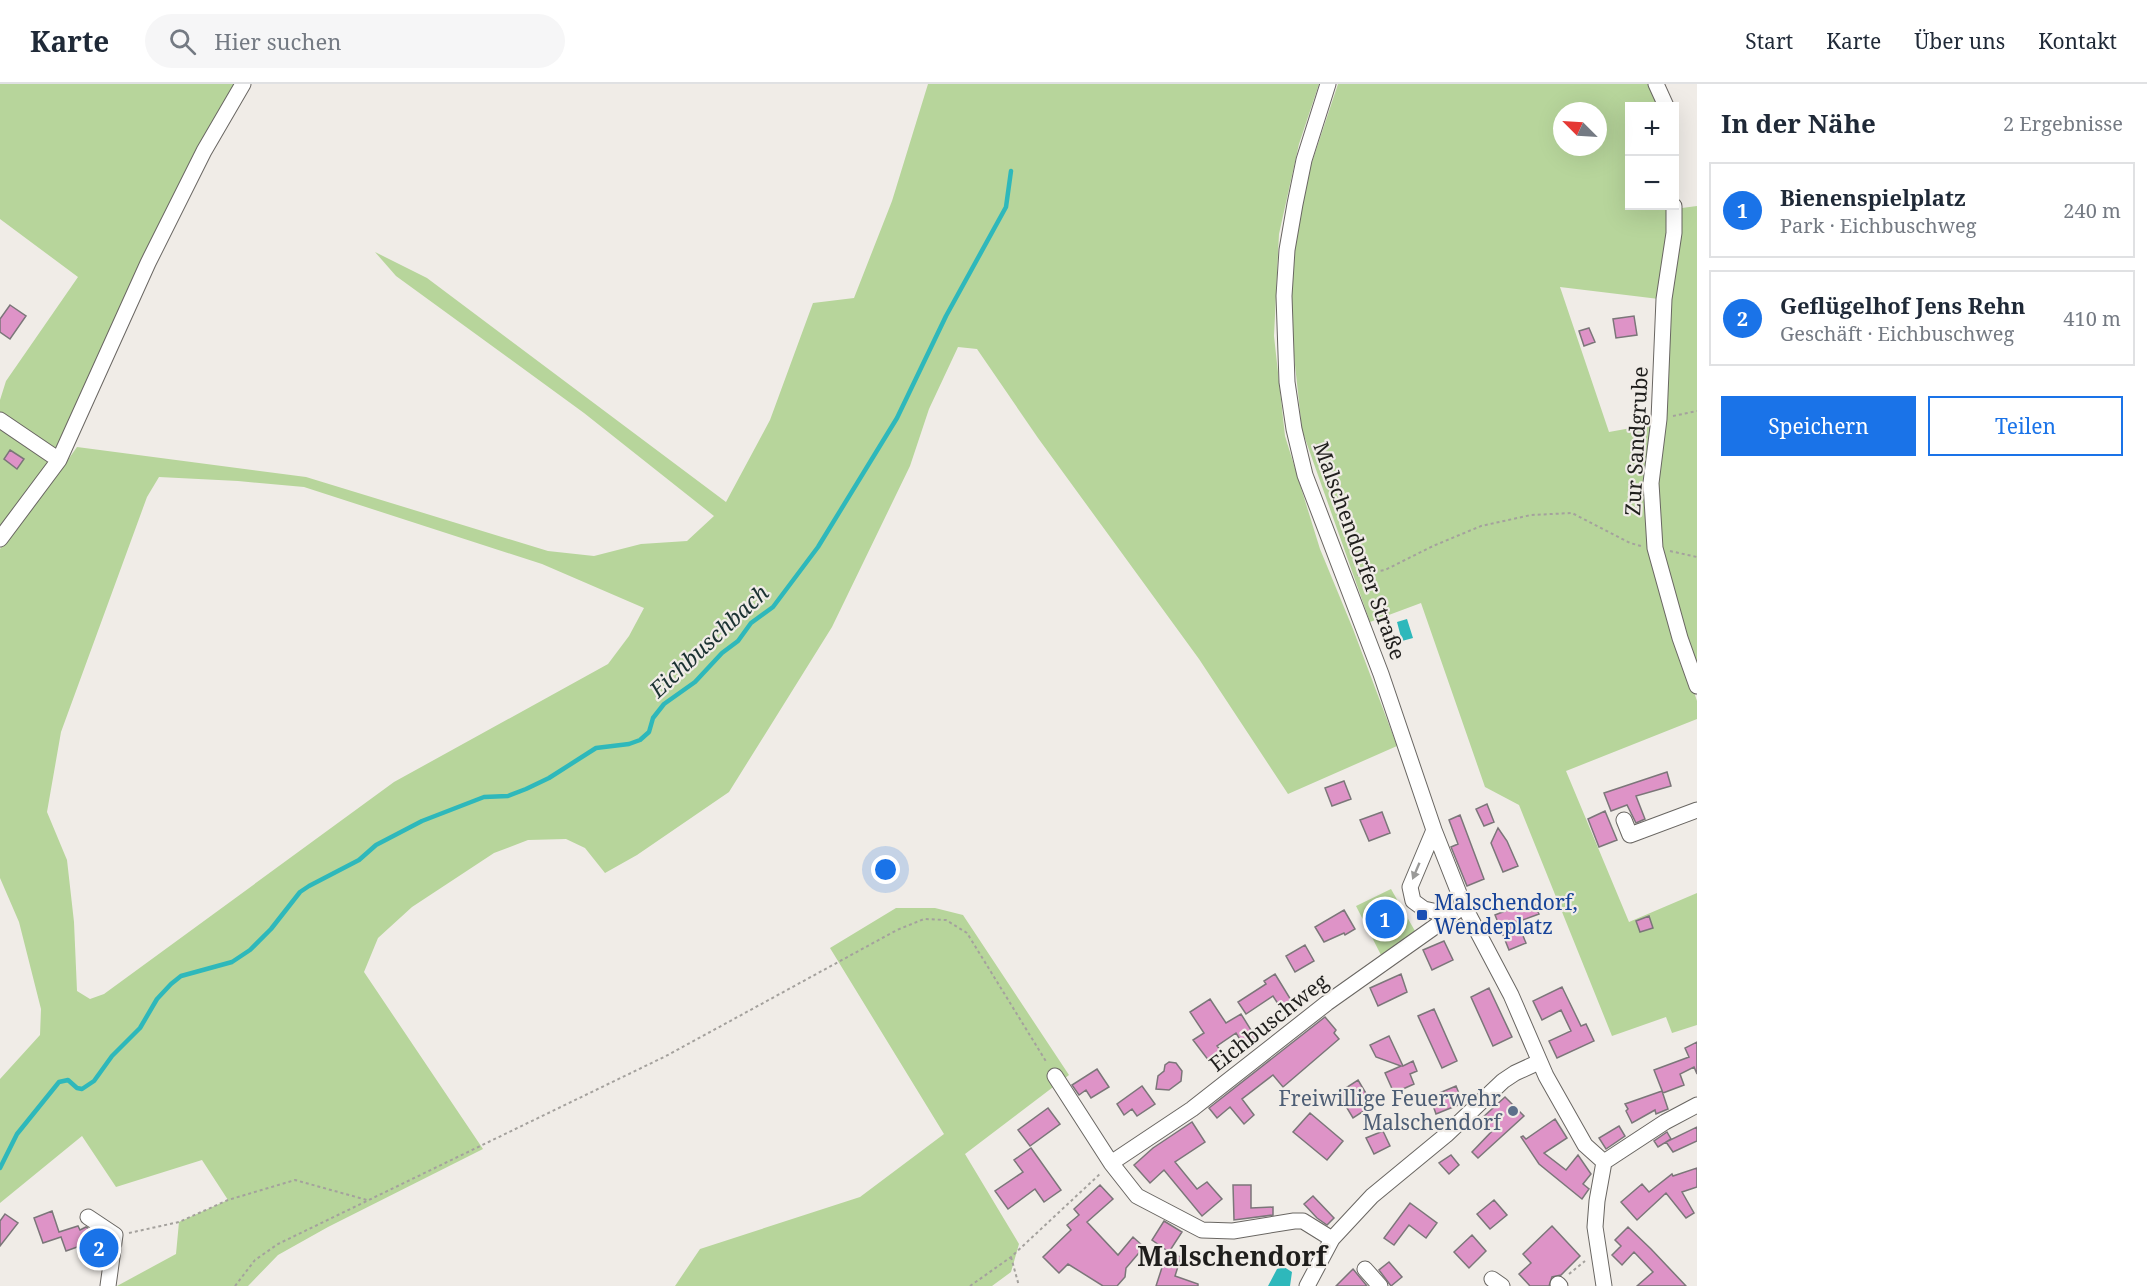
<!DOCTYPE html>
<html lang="de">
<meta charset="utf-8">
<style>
:root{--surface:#fff;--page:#f6f6f7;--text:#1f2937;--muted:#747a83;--line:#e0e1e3;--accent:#1a73e8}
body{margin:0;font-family:"Noto Serif",serif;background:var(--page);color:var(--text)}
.controls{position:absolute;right:18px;top:18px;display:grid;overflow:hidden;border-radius:0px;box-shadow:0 6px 24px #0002}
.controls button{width:54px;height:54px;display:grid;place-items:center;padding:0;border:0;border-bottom:2px solid var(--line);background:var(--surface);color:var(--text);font:30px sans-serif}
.compass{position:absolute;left:1553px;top:18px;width:54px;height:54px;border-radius:50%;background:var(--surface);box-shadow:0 6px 24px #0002;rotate:294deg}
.you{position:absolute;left:886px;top:786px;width:21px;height:21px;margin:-15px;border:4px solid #fff;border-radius:50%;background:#1a73e8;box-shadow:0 0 0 9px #1a73e833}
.badge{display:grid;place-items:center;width:39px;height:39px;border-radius:50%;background:var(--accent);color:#fff;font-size:20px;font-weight:700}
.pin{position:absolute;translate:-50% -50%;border:3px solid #fff;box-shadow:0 2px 6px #0006}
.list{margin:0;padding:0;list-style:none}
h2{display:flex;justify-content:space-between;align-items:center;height:78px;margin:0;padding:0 24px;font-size:26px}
h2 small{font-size:20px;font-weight:400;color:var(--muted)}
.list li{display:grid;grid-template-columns:39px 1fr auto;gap:18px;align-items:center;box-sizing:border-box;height:96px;margin:0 12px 12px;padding:0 12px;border:2px solid var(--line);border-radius:0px}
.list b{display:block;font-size:22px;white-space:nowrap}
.list p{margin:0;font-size:20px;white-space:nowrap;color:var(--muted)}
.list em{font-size:20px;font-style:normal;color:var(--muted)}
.actions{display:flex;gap:12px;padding:18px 24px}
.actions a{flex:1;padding:14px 0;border:2px solid var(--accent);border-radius:0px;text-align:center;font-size:21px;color:var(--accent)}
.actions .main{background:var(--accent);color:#fff}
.icon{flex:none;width:33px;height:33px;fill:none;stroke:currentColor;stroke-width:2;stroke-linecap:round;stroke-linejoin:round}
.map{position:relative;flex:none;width:1697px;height:1202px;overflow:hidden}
header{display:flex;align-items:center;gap:36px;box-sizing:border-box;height:84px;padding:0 30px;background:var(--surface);border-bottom:2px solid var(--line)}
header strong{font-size:28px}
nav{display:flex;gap:33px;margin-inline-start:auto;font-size:21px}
.search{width:420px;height:54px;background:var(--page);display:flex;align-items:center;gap:15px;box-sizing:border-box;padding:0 21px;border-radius:33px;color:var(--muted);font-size:22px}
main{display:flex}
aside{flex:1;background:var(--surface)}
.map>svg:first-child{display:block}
.green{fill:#b7d59b;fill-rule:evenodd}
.water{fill:#2eb8bb}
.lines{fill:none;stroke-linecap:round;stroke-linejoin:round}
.stream{stroke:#2eb8bb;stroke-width:4.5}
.building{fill:#de93c7;stroke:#7b7679;stroke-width:1.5}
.minor-casing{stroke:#696662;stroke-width:17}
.path{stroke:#a4a19d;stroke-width:2;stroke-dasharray:3 3;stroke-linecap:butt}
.minor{stroke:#fff;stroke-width:15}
.oneway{fill:#9a9a99}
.transit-dot{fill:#1a4fb4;stroke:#f0ece7;stroke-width:2}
.service-dot{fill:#5c6f8a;stroke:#f0ece7;stroke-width:2}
.labels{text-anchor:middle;stroke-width:4.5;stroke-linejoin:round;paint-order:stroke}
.street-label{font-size:21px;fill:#1f1e1c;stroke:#f0ece7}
.transit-label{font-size:21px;fill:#164399;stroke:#f0ece7;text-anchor:start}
.service-label{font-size:21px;fill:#4e5e75;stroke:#f0ece7;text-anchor:end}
.water-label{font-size:22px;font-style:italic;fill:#1b3232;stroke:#f0ece7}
.district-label{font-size:27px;font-weight:bold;fill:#1f1e1c;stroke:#f0ece7}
</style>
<header>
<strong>Karte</strong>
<div class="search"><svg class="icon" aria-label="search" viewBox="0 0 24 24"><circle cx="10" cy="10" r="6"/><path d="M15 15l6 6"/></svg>Hier suchen</div>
<nav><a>Start</a><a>Karte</a><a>Über uns</a><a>Kontakt</a></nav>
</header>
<main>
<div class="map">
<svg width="1697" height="1202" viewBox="0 0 1697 1202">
<rect width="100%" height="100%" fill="#f0ece7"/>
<path class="green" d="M0,0H239L59,376L0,455V316L6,297L78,193L0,135Z
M928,0H1319L1299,60L1279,150L1274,252L1285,352L1320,465L1353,545L1397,662L1288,710L1199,575L1038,354L977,265L958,263L929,325L910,382L832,543L729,708L637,771L605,789L585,764L566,755L528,756L494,769L412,823L378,854L364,888L483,1065L328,1143L278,1171L248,1202H117L176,1170L179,1138L228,1116L202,1076L116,1103L82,1052L0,1119V995L40,951L41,925L19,838L0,794V465L50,401L77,363L306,393L548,467L594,472L641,460L687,457L714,432L584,329L396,192L375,168L427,194L726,418L770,336L813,219L854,214L892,117ZM159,393L238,397L304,403L542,480L644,524L629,552L608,580L394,698L104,910L90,915L77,907L74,838L67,776L47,728L61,648L147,413Z
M1338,0H1650L1659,22H1630V122H1671L1659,215L1560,203L1609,348L1653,340L1663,516L1697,617V635L1566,687L1629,838L1697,809V941L1672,949L1666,933L1612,952L1519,721L1485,703L1421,519L1370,538L1302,346L1292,253L1291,181L1303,105ZM1562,27H1598V63H1562Z
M1697,122V592L1663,481L1655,417L1672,178L1682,124Z
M1391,805L1415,847L1381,871L1356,822Z
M896,824H935L963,831L1069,991L965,1070L1019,1160L1011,1188L992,1202H675L700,1165L860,1113L944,1050L830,864Z"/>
<path class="water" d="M1407,535L1413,554L1402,557L1397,538Z
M1284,1183L1292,1188L1290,1202H1268L1277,1185Z"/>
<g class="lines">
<path class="stream" d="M0,1084L17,1050L59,998L68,996L77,1004L82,1005L94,997L112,972L140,944L157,915L171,900L181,892L232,878L250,866L271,845L300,808L309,802L359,776L376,761L422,737L484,713L508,712L526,705L549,694L596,664L629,660L640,656L649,648L653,634L664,620L695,598L722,569L738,557L751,539L773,523L818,463L897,334L946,232L1006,123L1011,87"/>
</g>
<path class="building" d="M10,221L26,232L10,255L0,248V235Z
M1634,232L1637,251L1616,254L1613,235Z
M1589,244L1595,258L1584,262L1579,247Z
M10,366L24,375L17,385L4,375Z
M1667,688L1671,702L1636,712L1645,735L1636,739L1627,721L1611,727L1604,709Z
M1344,697L1351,715L1332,722L1325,704Z
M1487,720L1494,738L1484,742L1476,725Z
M1605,727L1617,756L1599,763L1588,735Z
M1382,728L1390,749L1369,757L1360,736Z
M1460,731L1484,795L1467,802L1451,763L1458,760L1449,736Z
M1498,744L1507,757L1518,782L1503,788L1491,759Z
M1533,816L1539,830L1517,838L1526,859L1509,866L1495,831Z
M1344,826L1355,845L1345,851L1344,849L1324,858L1315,843Z
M1649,832L1653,844L1640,848L1636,837Z
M1444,857L1453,876L1432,886L1423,866Z
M1305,861L1314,877L1295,888L1286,872Z
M1275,890L1291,916L1280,923L1273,912L1246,930L1238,918L1266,900L1264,897Z
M1401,890L1407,908L1378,922L1370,904Z
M1562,903L1581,942L1586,940L1594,957L1557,974L1549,957L1571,947L1561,926L1542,936L1533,917Z
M1489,904L1512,953L1493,962L1471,913Z
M1210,915L1226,939L1241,930L1256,954L1244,962L1236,949L1217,962L1222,968L1209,977L1193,956L1204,949L1190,928Z
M1434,925L1457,977L1442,984L1418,932Z
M1325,933L1336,946L1334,949L1339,955L1283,1003L1273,991L1242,1015L1254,1031L1244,1040L1230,1023L1217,1034L1209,1024Z
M1389,952L1403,982L1413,977L1417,987L1410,990L1414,1000L1394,1009L1385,989L1401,982L1376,973L1370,961Z
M1697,958V990L1694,983L1680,990L1684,1001L1663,1009L1654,986L1689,973L1685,964Z
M1169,978L1176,979L1182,987L1181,997L1169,1006L1156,1005L1158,992L1164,987L1165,981Z
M1097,985L1109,1003L1091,1014L1086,1006L1079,1011L1072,1001Z
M1358,996L1373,1021L1353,1034L1338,1009Z
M1142,1002L1155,1020L1137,1032L1132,1025L1124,1031L1117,1020Z
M1456,1002L1463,1019L1436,1030L1430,1013Z
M1662,1007L1668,1025L1656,1030L1655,1026L1632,1039L1626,1027L1628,1025L1625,1020Z
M1505,1013L1524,1032L1478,1074L1472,1068L1493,1046L1480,1036Z
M1048,1024L1060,1040L1030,1062L1018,1046Z
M1310,1029L1343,1057L1327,1076L1293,1048Z
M1555,1035L1567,1054L1544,1069L1566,1086L1578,1071L1591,1090L1583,1100L1589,1105L1582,1115L1539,1080L1521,1053L1523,1052L1526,1055Z
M1192,1038L1205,1058L1175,1078L1197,1105L1207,1098L1222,1115L1202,1132L1164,1086L1150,1099L1134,1081L1153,1064Z
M1619,1042L1625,1052L1606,1065L1599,1054Z
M1697,1043V1057L1673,1068L1666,1058Z
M1383,1047L1390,1062L1374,1070L1366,1054Z
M1667,1048L1671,1055L1658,1063L1654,1057Z
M1031,1064L1061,1106L1044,1118L1035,1105L1008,1125L995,1107L1023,1088L1014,1076Z
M1451,1071L1459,1081L1449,1090L1439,1079Z
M1697,1084V1103L1682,1108L1694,1129L1686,1134L1666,1109L1637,1136L1621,1118L1642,1100L1649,1108L1672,1090L1673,1092Z
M1100,1101L1113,1115L1087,1138L1118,1171L1133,1153L1144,1163L1126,1184L1125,1193L1117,1202H1103L1068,1180L1059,1189L1043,1173L1071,1146L1067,1141L1079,1131L1074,1125Z
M1233,1101H1251V1124L1273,1123V1131L1234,1136Z
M1313,1112L1334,1134L1327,1141L1317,1134L1304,1120Z
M1494,1116L1507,1131L1490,1145L1477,1130Z
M1410,1119L1437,1139L1426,1154L1409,1141L1394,1161L1384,1154Z
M52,1127L59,1148L78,1142L80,1146L86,1143L90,1146L94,1157L66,1167L61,1153L43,1159L34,1134Z
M5,1130L18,1139L0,1162V1137Z
M1164,1137L1182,1148L1169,1168L1152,1156Z
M1552,1142L1580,1172L1561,1191L1552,1193L1549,1202H1530L1519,1190L1531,1179L1523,1170Z
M1628,1143L1651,1165L1686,1202H1637L1653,1188L1634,1168L1622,1181L1612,1171L1621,1162L1615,1156Z
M1472,1151L1486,1167L1469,1184L1454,1168Z
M1167,1168L1181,1173L1175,1192L1198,1200V1202H1156Z
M1389,1178L1402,1193L1391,1202L1379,1186Z
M1353,1185L1367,1202H1336Z"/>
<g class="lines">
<g class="minor-casing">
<path id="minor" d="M1328,0L1304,76L1295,120L1287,166L1284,212L1287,298L1294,345L1305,391L1381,590L1434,746L1464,822L1511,911L1546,992L1585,1061L1604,1078
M1656,0L1666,22
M1674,122V149L1664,215L1659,335L1651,399L1655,464L1680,554L1697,602
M0,336L59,376
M0,455L59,376L148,179L204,67L243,0
M1624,736L1630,751L1697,726
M1434,746L1410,803L1413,817L1424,825L1451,831
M1055,992L1111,1079L1137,1112L1202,1146L1233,1147L1294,1137H1303L1332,1155
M1604,1078L1665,1038L1697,1021
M1111,1079L1192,1025L1327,919L1464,822
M88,1133L115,1151L108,1202
M1365,1185L1380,1202
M1492,1195L1502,1202
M1558,1200L1560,1202
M1307,1202L1332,1155L1372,1112L1446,1051L1503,997L1515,989L1539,978
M1604,1202L1595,1143L1597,1117L1604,1078"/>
</g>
<path class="path" d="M1673,332L1697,327
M1670,467L1697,473
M1357,491L1385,486L1433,462L1481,442L1531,431L1572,429L1630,459L1641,462
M129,1149L179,1138L228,1116L295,1096L367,1116
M1011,1173L1019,1202
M1569,1190L1585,1177
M235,1202L255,1176L278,1160L666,972L897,846L924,835L946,836L967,849L1047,979
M970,1202L1011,1173L1101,1089"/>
<use href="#minor" class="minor"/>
</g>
<defs><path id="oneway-solid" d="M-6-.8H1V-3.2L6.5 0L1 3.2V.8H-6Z" transform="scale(1.5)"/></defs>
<use class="oneway" href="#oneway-solid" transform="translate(1416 787) rotate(113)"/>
<rect class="transit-dot" x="1416" y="825" width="12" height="12" rx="3"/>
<circle class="service-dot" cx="1513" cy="1027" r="6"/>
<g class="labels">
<g class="street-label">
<text transform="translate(1637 357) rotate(-87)" y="7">Zur Sandgrube</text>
<text transform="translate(1359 467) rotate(70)" y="7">Malschendorfer Straße</text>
<text transform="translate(1269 939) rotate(-38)" y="7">Eichbuschweg</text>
</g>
<g class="transit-label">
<text x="1434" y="826">Malschendorf,<tspan x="1434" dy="24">Wendeplatz</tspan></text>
</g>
<g class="service-label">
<text x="1501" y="1022">Freiwillige Feuerwehr<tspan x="1501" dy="24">Malschendorf</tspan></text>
</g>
<g class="water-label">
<text transform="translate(709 557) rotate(-43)" y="8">Eichbuschbach</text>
</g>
<g class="district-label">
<text x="1232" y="1182">Malschendorf</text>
</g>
</g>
</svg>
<div class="controls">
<button>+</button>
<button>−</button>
</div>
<svg class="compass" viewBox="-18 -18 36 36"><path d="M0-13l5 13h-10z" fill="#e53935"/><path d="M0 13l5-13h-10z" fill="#747a83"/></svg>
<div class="you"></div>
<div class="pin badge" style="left:1385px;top:835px">1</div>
<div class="pin badge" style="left:99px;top:1164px">2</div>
</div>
<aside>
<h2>In der Nähe<small>2 Ergebnisse</small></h2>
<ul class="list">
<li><span class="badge">1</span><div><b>Bienenspielplatz</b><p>Park · Eichbuschweg</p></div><em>240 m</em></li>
<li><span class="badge">2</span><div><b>Geflügelhof Jens Rehn</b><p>Geschäft · Eichbuschweg</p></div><em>410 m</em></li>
</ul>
<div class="actions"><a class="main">Speichern</a><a>Teilen</a></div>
</aside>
</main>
